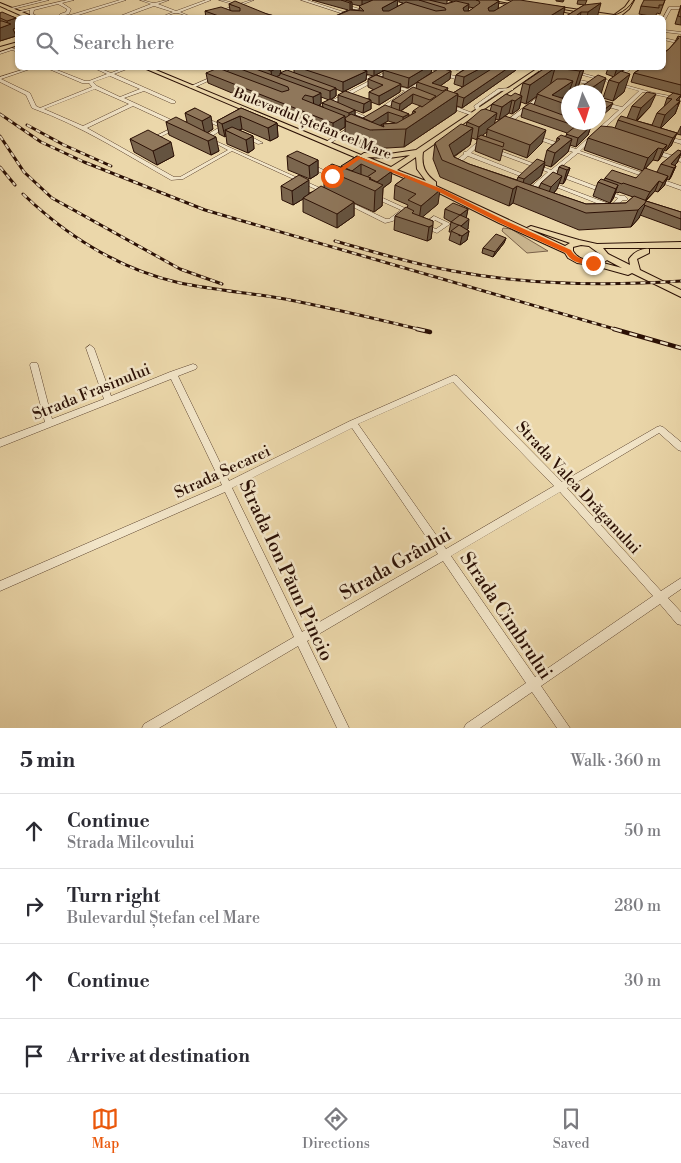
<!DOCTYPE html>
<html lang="en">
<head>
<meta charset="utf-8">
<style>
  body { margin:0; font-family:"Libre Bodoni",serif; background:#f2f2f3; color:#2b2b33 }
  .compass { position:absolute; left:561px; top:85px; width:45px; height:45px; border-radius:50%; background:#fff; box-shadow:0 1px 4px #0004; rotate:176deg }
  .stop { position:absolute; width:15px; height:15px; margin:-11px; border:4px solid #ea580c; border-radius:50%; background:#fff }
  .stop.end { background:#ea580c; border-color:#fff; box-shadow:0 1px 5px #0008 }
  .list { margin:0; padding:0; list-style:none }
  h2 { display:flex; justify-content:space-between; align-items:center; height:65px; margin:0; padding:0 20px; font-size:21px }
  h2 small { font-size:16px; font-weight:400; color:#7c7c81 }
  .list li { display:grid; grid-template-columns:32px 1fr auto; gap:15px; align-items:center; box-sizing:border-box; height:75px; padding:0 20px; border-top:1px solid #e1e1e2 }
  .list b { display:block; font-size:19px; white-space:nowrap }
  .list p { margin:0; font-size:16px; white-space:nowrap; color:#7c7c81 }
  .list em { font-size:16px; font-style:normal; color:#7c7c81 }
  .icon { flex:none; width:28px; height:28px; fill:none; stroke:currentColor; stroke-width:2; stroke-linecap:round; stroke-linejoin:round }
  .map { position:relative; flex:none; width:681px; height:728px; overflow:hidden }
  .search { position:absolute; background:#fff; box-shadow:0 1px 4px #0004; left:15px; right:15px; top:15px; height:55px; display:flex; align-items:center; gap:12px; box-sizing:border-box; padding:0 18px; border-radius:8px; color:#7c7c81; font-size:19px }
  .sheet { height:365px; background:#fff }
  nav { display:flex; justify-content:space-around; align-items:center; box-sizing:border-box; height:70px; border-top:1px solid #e1e1e2; background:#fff; font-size:14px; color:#7c7c81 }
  nav a { display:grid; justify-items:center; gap:2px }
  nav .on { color:#ea580c }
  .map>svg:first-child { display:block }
  .green { fill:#cab58e; stroke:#7a624a }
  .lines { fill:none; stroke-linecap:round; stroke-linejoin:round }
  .minor-casing { stroke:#5b422e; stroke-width:1 }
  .major-casing { stroke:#2b1005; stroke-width:2 }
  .minor { fill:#f2e5c8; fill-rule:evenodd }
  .major { fill:#ebd7aa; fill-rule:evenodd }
  .tram { stroke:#2b1005; stroke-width:1 }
  .rail-far1-casing { stroke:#2b1005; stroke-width:3 }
  .rail-casing { stroke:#2b1005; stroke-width:4.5 }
  .rail-far1 { stroke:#f2e5c8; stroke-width:2; stroke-dasharray:5; stroke-linecap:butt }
  .rail { stroke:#f2e5c8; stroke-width:2.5; stroke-dasharray:8; stroke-linecap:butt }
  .wall { fill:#7b664e; stroke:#2b1005; fill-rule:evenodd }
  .shaded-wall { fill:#645340; stroke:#2b1005 }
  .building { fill:#8f775b; stroke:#2b1005 }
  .route { fill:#ea580c }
  .labels { text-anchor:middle; stroke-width:5; stroke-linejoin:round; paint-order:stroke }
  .far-street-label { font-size:14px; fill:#2b1005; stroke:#f2e5c8 }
  .street-label { font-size:16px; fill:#2b1005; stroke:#f2e5c8 }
  .near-street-label { font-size:19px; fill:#2b1005; stroke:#f2e5c8 }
</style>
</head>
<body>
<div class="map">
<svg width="681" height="728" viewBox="0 0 681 728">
  <rect width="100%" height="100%" fill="#ebd7aa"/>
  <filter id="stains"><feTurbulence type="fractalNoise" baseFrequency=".004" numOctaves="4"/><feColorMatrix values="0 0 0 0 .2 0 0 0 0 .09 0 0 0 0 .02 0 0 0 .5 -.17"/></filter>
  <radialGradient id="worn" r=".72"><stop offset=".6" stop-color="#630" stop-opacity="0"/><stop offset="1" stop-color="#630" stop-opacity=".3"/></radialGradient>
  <path class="green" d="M503 228 511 229 548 251 527 253 502 231Z"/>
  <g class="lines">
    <defs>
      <g id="minor">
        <path d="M43 0H49L9 10 7 9Z"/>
        <path d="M67 0H74L62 3 71 9 69 14 65 15 67 16 120 0H126L69 18 60 16V14L66 12 67 9 58 4 34 10 33 14 41 18H36L30 15V10L18 13 16 12Z"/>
        <path d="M140 0C145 0 148 2 153 3 158 3 163 0 169 0L158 4 176 11 206 0H211L180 12 194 18C188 18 182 13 176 13 171 13 165 18 159 18L173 12 154 6 121 18H115L151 4Z"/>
        <path d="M219 0C226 0 231 3 237 4 242 4 248 0 254 0L241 5V7H238L210 18H204L235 5Z"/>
        <path d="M301 0H307L362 18H356Z"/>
        <path d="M324 0H330L363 10 360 11Z"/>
        <path d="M434 0H440L477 11 467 18H463L472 11Z"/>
        <path d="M669 7H681V9H671L665 20H664L663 18Z"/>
        <path d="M629 16 631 18H628Z"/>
        <path d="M664 30 681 32V34L664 32Z"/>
        <path d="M664 38 681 42V44L664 40Z"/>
        <path d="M12 48 18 50V52L12 50 0 54V52Z"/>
        <path d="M28 68H33L1 79 30 93 36 106 40 108 92 87 89 83H82L49 69 48 68H52L85 81H89L107 74 96 69 95 68H99L111 73 124 68H128L127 69 114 74 175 101V103H171L144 91 124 98 178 123V125H174L133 106 87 128 174 177H180L228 150 207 139H203V137L220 127 202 119V117H204L226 127 209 138 329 192 328 193H324L232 151 183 179 171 180C125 154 82 126 32 108L26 95 0 82V77ZM110 76 140 89 120 97 97 86 93 82ZM95 89 129 104 83 126 44 109Z"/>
        <path d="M232 68H236L193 88 189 87Z"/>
        <path d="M339 68H344L374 78 394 68H398L378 79 381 80V82L375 81 329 106H325V104L371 80Z"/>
        <path d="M428 68H433L442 71 440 72Z"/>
        <path d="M451 68H456L467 72 455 79 440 74 442 73 455 76 462 72Z"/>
        <path d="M529 68H534L553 73 551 74Z"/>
        <path d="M558 68H563L654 93 681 98V100L643 92 580 151 681 186V190L578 153 556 171 621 196H625L628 199 627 200H623L612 211H608L607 210 609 208 546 183 551 182 612 205 618 198 553 174 530 193H526V191L548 172 491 151V149H495L551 170 573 152 534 138V136H538L576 149 619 110 598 104V101L622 107 639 91Z"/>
        <path d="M628 68H632L620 78H616V76Z"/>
        <path d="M571 78 598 84V85L596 86 569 80V78Z"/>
        <path d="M423 79 427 80 412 91 419 93V95L409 93 380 112 376 111 405 91 390 86V84L408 89Z"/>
        <path d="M511 88H513V90L501 91 479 106 481 111V112H477L474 106 498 89Z"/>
        <path d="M542 94 546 95 514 120H510V118Z"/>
        <path d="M445 104H449L483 117 479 118 445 106Z"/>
        <path d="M344 109H348L369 118 365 119 344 111Z"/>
        <path d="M174 127 178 128 152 141 148 140Z"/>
        <path d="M350 127 354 128 329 144 324 143Z"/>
        <path d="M244 135H248L263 143 258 144 244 137Z"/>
        <path d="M662 136 681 140V144L662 138Z"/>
        <path d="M482 138 486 139 471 153 526 175V177L522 180H518L517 179 520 176 468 156 455 167H451V165L464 154V152H466Z"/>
        <path d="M654 150 681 158V162L652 153 651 152Z"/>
        <path d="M309 163 334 175 335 176 330 177 307 166V164Z"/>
        <path d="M374 194 407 209 408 210 393 221 385 223 343 202 344 201H348L386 219H389L401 210 372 197 371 196Z"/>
        <path d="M434 216 449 223 450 224 437 233 422 227V225ZM435 220 443 224 436 229 428 226Z"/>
        <path d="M90 345 94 348 111 396 170 372 193 364 196 365 197 367 196 369 178 376 229 481 350 421 454 375 457 376 562 482 657 427 660 426 663 427 681 442V451L678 450 659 433 567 488 661 591 681 578V589L668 598 681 612V625L677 624 660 604 541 686 570 728H557L532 692 480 728H464L466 724 526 683 443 561 307 641 349 728H337L298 646 159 728H142L144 724 294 637 225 492 0 591V581L222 485 171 379 0 447V439L45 422 30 365 31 363H37L38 365 52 419 104 399 86 348ZM453 382 554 486 446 549 358 424ZM352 428 438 554 302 632 232 488ZM560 492 653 596 535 677 451 556Z"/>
      </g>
      <g id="major">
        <path d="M493 0H504L523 4 521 5Z"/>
        <path d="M630 0H634L629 9 618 18 551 7 553 6 614 15 625 7Z"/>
        <path d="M0 3 34 17V18H27L0 6Z"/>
        <path d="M18 42V45L0 51V47Z"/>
        <path d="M144 68H151L361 155 364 153 389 154 416 150 538 68H543L423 152C421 166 425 174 436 182V186L565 246 570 243 527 228 531 226 579 240 597 244 681 242V248H603L608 254 630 265 629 259C633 253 641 248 649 249V253L637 259 640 270 681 290V297L632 273 628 275 592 265 577 263 568 258 565 253 499 223 437 192ZM410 155 391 167 367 157 389 158ZM416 157 417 169 426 181 397 170ZM581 245 589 246 600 254 599 258C590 262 579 261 573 251V247ZM607 260 622 268 603 263Z"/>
      </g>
    </defs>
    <use href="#minor" class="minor-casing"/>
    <use href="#major" class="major-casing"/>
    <use href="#minor" class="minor"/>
    <use href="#major" class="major"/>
    <g class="tram">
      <path d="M476 0 519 6"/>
      <path d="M551 10C578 14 617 28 634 0"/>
    </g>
    <defs>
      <g id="rail-far1">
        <path d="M0 114 41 142 84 162 205 210 618 330"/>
        <path d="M27 125 64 145 111 166"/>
        <path d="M0 136 24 172 52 198 180 269 222 284"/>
        <path d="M0 167 15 185"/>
        <path d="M23 194C68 237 118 269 180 283 214 290 250 293 285 299 331 308 377 319 422 330"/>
        <path d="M335 241C374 252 413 264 453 271 528 285 605 286 681 281"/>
      </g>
      <g id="rail">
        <path d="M417 329 430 332"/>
        <path d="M614 329 681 348"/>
      </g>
    </defs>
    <use href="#rail-far1" class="rail-far1-casing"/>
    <use href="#rail" class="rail-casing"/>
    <use href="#rail-far1" class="rail-far1"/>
    <use href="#rail" class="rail"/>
  </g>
  <g class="wall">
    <path d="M312 0H398L397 7 403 3 399 2V0H495L499 1 498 9 565 7 563 16 560 18H331L348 10ZM447 0 453 2 447 4ZM352 4 360 6 359 10H352ZM469 7 474 8 469 11H468Z"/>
    <path d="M556 0H564L563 2 556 1Z"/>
    <path d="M578 0H587L585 5 597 18H563L584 5 577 4Z"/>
    <path d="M665 0 660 14 657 13 655 17 639 14 641 6Z"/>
    <path d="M229 4 267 14 282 18H206L205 11 230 10Z"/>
    <path d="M681 5V25L675 24Z"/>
    <path d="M0 13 16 18 18 22V28L13 29 16 36 0 41Z"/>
    <path d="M681 36V95L631 82 634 73 669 49 675 42 677 38Z"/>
    <path d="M228 68H280L281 73H294V68H432L431 73 408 88 401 86 400 92 379 105 371 102V109L363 113 355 110V115L363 118 391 108 392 101 416 89 417 82 451 71 450 79 440 86 448 88 447 91 453 93 463 87 454 84 456 75 466 68H517L516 70 462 108 457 106 456 112 404 147 370 149 346 139 345 136V120V127L333 135 330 134 208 83 206 73 228 71ZM383 71V77L376 75ZM366 74 373 76 368 79V87L374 90 369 92V99L338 95V103L331 100 336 96V89L343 92 366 80ZM321 97 329 100 322 103 323 107 319 105 321 104ZM412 103 423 107 413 111 412 114 408 117 409 114 401 111ZM388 121 395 123 383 124V126L380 125Z"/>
    <path d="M545 68 584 69 578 87 574 90 570 89 568 94 562 98 568 100V99V115L566 117 568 122H591L588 125 584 124 591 126 588 135 576 147 570 145 568 152 551 167 545 165 541 176 530 185 539 188 541 183 557 174 559 167 570 168 565 181 563 184 559 183 557 189 554 193 586 204 626 203 633 197 619 192 618 193 616 192 613 199 610 203 593 196 598 182 604 180 605 178H636L657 172 661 164 681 151V154L677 163 675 165 676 166 671 177 669 180 667 179 664 186 658 192 655 191 646 201 681 212V230L640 215 639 218 631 227 579 230 513 203 509 206 440 177 433 159 435 143 466 126 467 122 490 111 492 104 511 96 520 95 523 83ZM537 96 534 105 523 108 521 117 567 133 566 136 557 138 556 142 547 150 544 162 518 177 517 180 469 164 454 157 470 145 472 138 477 140 475 151 500 161 503 149 527 158 542 143 505 116 509 113 512 114 519 109 521 102 526 104ZM495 119 499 120 494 124ZM487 132 486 137 482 135Z"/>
    <path d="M608 68H626L621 71 624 92 613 101 603 98 609 80 614 77 606 74Z"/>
    <path d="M681 95 678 101H680L675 114 660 128 677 133 671 146 666 151 664 150 661 157 658 161 653 160 643 171 584 150 588 138 615 128 618 120 627 118 632 106 650 107 637 121 652 125 657 113 664 107 667 98Z"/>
    <path d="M195 108 213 129 207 133 219 151 211 155 169 135 166 122H187L185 113Z"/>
    <path d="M241 108 277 123 278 137 270 141 242 129 239 130 253 136 254 149 248 153 227 144 226 136 225 137 219 134 217 121Z"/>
    <path d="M681 126V135L677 134Z"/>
    <path d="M130 139 174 156 157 165 134 152Z"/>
    <path d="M287 156 318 160V174L310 179 288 170Z"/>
    <path d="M357 156 391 182 383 188 382 206 374 212 354 203V216L337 228 303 212V199L293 205 282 200 281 186 309 193 324 188V169L341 167Z"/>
    <path d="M407 176 438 204 422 217 433 221 431 239 427 241 394 230 395 216 407 208 408 205 394 199 395 185Z"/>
    <path d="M445 209H468L466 218 468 229H467L469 231 467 240 460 245 449 240 451 232H449L451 222 444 218Z"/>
    <path d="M506 238 504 243 493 257 482 253 483 248Z"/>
  </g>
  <g class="shaded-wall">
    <path d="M362 0H379L362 6Z"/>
    <path d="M397 0H398L397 8 382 16V8Z"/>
    <path d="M499 1 498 9 487 16 488 8Z"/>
    <path d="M352 2V10L350 11V3Z"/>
    <path d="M601 3 597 18H587L588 12Z"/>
    <path d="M469 4 468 12 462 17 463 8Z"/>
    <path d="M565 7 563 16 560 18H547Z"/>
    <path d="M581 12 580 18H573Z"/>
    <path d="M16 18 18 22V28L13 29 16 36 0 41V28L8 25 7 21Z"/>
    <path d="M277 68H280L281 74 280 73V75L272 79 271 71Z"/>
    <path d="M374 68H391L383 70V71L374 76Z"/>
    <path d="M426 68H432L431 73 408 88 409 78Z"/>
    <path d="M481 68H494L463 87 464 77Z"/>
    <path d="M508 68H517L516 70 462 108 464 98Z"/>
    <path d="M555 68 550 86 537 94V96L526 104 530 85Z"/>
    <path d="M617 68H626L614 77Z"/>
    <path d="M584 69 578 87 574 90 580 71Z"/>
    <path d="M367 71 366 80 343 92V82Z"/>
    <path d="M451 71 450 79 436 89 432 83Z"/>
    <path d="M630 74 624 92 613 101 619 83Z"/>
    <path d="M606 78 601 94 598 95V92H586Z"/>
    <path d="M573 81 568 94 558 101 552 95Z"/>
    <path d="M401 84 400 92 379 105V96Z"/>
    <path d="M336 88V96L330 100V91Z"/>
    <path d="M321 93V104L314 108 313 97Z"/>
    <path d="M413 94 412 103 399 112 400 104Z"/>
    <path d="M458 94 456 112 404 147 406 129Z"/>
    <path d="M656 94 650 107 636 121 641 108Z"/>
    <path d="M681 95 677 105 680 101 675 114 660 129 665 115 676 100Z"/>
    <path d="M522 96 519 109 512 114 515 101Z"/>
    <path d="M371 100V109L363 113 364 104Z"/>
    <path d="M512 100 509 113 499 120 502 107Z"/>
    <path d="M613 103 610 109 598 119V114Z"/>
    <path d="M568 105V115L565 118Z"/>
    <path d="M355 110V118L349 122V113Z"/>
    <path d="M388 112V121L372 130 370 123Z"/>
    <path d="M497 113 494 126 487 129V132L479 138H477V140L479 127Z"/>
    <path d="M409 114 408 122 403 126V117Z"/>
    <path d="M211 116 213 129 205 134 202 121Z"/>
    <path d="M240 116 242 129 232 133 225 130 226 136 225 137 222 124Z"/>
    <path d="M345 116V127L333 135V123Z"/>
    <path d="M277 123 278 137 270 141 268 128Z"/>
    <path d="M591 126 588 135 576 147 578 138Z"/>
    <path d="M473 128 470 145 447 161 449 145Z"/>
    <path d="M546 130 542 143 527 158 530 145Z"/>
    <path d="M677 133 671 146 666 151 673 138Z"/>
    <path d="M253 136 254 149 248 153 246 140Z"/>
    <path d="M216 137 219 151 211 155 208 141Z"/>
    <path d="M572 139 568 152 551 167 555 153Z"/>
    <path d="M171 142 174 156 157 165 153 151Z"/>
    <path d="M667 145 661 157 658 161 663 149Z"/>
    <path d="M658 148 653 160 643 171 648 158Z"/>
    <path d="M681 153 677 163 672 168 671 164Z"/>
    <path d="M318 160V174L310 179 309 166Z"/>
    <path d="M545 162 541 176 525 189 522 188 524 179Z"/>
    <path d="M361 164V176L351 171Z"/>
    <path d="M676 166 671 177 669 180 674 168Z"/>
    <path d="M570 168 565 181 563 184 567 170Z"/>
    <path d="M392 171 391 182 383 188 382 206 374 212 375 191 376 190 377 182Z"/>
    <path d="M562 176 557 189 549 198H547L551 187Z"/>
    <path d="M668 176 664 186 658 192 663 183Z"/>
    <path d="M309 180V194L303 198V199L293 205 292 191Z"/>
    <path d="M659 181 655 191 645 201 650 192Z"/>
    <path d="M618 185 613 199 610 203 616 189Z"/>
    <path d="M517 186 513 203 509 206 513 189Z"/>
    <path d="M440 190 438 204 419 220 421 206Z"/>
    <path d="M647 201 639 218 631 227 638 210Z"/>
    <path d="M354 202V216L337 228V214Z"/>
    <path d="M468 209 466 219 460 215Z"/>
    <path d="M469 219 468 229 459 236 461 226Z"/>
    <path d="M433 225 431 239 427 241 429 227Z"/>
    <path d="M469 231 467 240 460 245 462 236Z"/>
    <path d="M506 238 504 243 493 257 495 252Z"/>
  </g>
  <g class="building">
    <path d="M341 0H345L352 2 350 3Z"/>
    <path d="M373 0H397L382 8 383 11H389L406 2 436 11 446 10 445 8 419 0H429L446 4 456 1 469 4 463 8 464 11H469L480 3 479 1 476 0H495L499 1 488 8 489 11H494L513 0H520L565 7 547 18H331L350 10 364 11 359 6Z"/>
    <path d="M644 0H665L663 5H659V8L641 6Z"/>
    <path d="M235 1 267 14 282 18H224L205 11 221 7 232 11H240V8L229 4Z"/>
    <path d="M601 3 588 12H581L573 18H563L584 5Z"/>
    <path d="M681 6V17L678 16Z"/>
    <path d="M2 12 16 18 7 21 0 18V13Z"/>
    <path d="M0 21H2L11 24 0 28Z"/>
    <path d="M678 36 681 37V85L634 73 642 68H664V53L669 49 679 38H677Z"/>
    <path d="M218 68 282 92 289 90 288 87 238 68H253L321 93 313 97 305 95 302 99 345 116 333 123 330 122 206 73Z"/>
    <path d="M263 68H277L271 71Z"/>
    <path d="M300 68H357L367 71 343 82Z"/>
    <path d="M388 68H426L409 78 383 70Z"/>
    <path d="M440 68 451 71 432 83 448 88 443 91 417 82Z"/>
    <path d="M467 68H481L464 77 456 75Z"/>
    <path d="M493 68H508L464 98 458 96V94L453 93Z"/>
    <path d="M545 68H580L584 69 580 71 555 68 530 85 523 83Z"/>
    <path d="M287 70 336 88 330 91 280 73Z"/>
    <path d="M621 71 630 74 619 83 609 80Z"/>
    <path d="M376 75 401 84 379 96 369 92 383 85 368 79Z"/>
    <path d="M598 75 606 78 586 92H574Z"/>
    <path d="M557 79H566L573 81 552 95 568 100V105L537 94Z"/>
    <path d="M413 87 436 96 430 100 413 94 400 104 392 101Z"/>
    <path d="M446 90 458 94 406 129 370 130 346 121 345 118 351 114 384 127 383 124 397 123 416 112 413 111 420 106 422 107Z"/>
    <path d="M345 91 371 100 364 104 338 95Z"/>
    <path d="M647 92 656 94 641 108 632 106Z"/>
    <path d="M515 93 522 96 515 101 512 100 502 107 492 104 506 94 511 96Z"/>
    <path d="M673 93 681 95 676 100 680 101 665 115 657 113 672 99 667 98Z"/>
    <path d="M330 99 355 110 349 113 322 103Z"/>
    <path d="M605 101 613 103 598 114V106Z"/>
    <path d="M530 103 568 117V122H583L582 123 591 126 578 138 566 134 576 126 523 108Z"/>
    <path d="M385 105 409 114 403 117 388 112 372 122 363 118Z"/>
    <path d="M195 108 211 116 202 121 185 113Z"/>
    <path d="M241 108 277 123 268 128 240 116 222 124 217 121Z"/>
    <path d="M485 109 497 113 479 127 467 122 481 110Z"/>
    <path d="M505 116 546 130 530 145 487 129Z"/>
    <path d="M621 116 677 133 673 138 618 120Z"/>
    <path d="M176 117 216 137 208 141 166 122Z"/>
    <path d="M461 124 473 128 449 145 454 157 469 164 586 204 626 203 634 196 647 201 638 210 586 213 517 186 513 189 442 160 435 143Z"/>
    <path d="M601 126 612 127 667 145 663 149 658 148 648 158 588 138Z"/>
    <path d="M232 127 253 136 246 140 225 130Z"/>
    <path d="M148 130 171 142 153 151 130 139Z"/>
    <path d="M481 135 504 143 503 147 477 138Z"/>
    <path d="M561 135 572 139 555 153 547 150 560 139 557 138Z"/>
    <path d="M678 150 681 151V153L671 164 676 166 674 168 661 164Z"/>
    <path d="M297 151 318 160 309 166 287 156Z"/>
    <path d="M357 156 392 171 377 182 367 177 376 171 361 164 352 171 341 166Z"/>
    <path d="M537 159 545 162 524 179 518 177Z"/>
    <path d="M332 164 371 178 369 179 383 185 375 191 324 169Z"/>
    <path d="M562 165 570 168 567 170 559 167Z"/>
    <path d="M645 168 668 176 663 183 659 181 650 192 623 183 622 184 605 178 612 170 636 178Z"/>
    <path d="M553 172 562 176 551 187 541 183Z"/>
    <path d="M299 175 309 180 292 191 281 186Z"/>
    <path d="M407 176 440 190 421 206 408 200 416 194 395 185Z"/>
    <path d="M601 179 618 185 616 189 598 182Z"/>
    <path d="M321 186 354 202 337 214 303 198Z"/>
    <path d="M646 201 681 212V219L644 205Z"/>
    <path d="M453 203 468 209 460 215 445 209Z"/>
    <path d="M406 207 414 211 412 213 433 221V225L429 227 395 216Z"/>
    <path d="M460 215 469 219 461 226 451 222Z"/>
    <path d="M459 225 469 231 462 236 451 231Z"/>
    <path d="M496 234 506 238 495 252 483 248Z"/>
  </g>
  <path class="route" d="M358 156 442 189 504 220 571 250C577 261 587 258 596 263L593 265C582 264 572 263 566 253L500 223 437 191 360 159 334 177H330V175Z"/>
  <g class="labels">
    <g class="far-street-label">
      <text transform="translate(313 123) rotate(22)" y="5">Bulevardul Ștefan cel Mare</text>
    </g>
    <g class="street-label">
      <text transform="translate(91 391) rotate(-22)" y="6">Strada Frasinului</text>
      <text transform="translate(222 471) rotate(-25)" y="6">Strada Secarei</text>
      <text transform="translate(579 487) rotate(47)" y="6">Strada Valea Drăganului</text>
    </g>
    <g class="near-street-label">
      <text transform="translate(395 563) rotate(-30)" y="7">Strada Grâului</text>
      <text transform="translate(287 570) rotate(65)" y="7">Strada Ion Păun Pincio</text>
      <text transform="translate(507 615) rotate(56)" y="7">Strada Cimbrului</text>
    </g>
  </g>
  <rect width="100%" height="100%" filter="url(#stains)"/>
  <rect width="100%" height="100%" fill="url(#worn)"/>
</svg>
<svg class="compass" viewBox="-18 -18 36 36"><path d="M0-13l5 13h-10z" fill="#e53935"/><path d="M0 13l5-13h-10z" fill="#7c7c81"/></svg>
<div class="stop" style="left:332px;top:176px"></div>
<div class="stop end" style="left:593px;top:263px"></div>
<div class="search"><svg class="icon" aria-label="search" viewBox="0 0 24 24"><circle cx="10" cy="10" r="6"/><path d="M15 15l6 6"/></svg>Search here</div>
</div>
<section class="sheet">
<h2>5 min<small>Walk · 360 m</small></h2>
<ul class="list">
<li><svg class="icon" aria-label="ahead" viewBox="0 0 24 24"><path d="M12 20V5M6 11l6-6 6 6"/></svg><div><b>Continue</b><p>Strada Milcovului</p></div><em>50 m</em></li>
<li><svg class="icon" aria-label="right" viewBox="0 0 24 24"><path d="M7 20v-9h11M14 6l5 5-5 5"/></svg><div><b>Turn right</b><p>Bulevardul Ștefan cel Mare</p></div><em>280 m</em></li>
<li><svg class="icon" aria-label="ahead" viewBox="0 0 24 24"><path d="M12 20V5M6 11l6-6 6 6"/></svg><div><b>Continue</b></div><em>30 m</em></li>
<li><svg class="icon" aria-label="arrive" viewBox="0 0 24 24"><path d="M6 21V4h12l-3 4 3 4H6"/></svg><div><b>Arrive at destination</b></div></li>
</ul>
</section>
<nav>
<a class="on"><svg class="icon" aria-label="map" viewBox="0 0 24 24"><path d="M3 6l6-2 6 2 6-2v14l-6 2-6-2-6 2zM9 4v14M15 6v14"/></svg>Map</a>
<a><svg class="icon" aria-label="directions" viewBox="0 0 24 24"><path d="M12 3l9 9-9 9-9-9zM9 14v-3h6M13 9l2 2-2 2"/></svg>Directions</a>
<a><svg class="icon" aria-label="saved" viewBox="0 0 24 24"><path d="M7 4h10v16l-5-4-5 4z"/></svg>Saved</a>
</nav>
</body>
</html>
